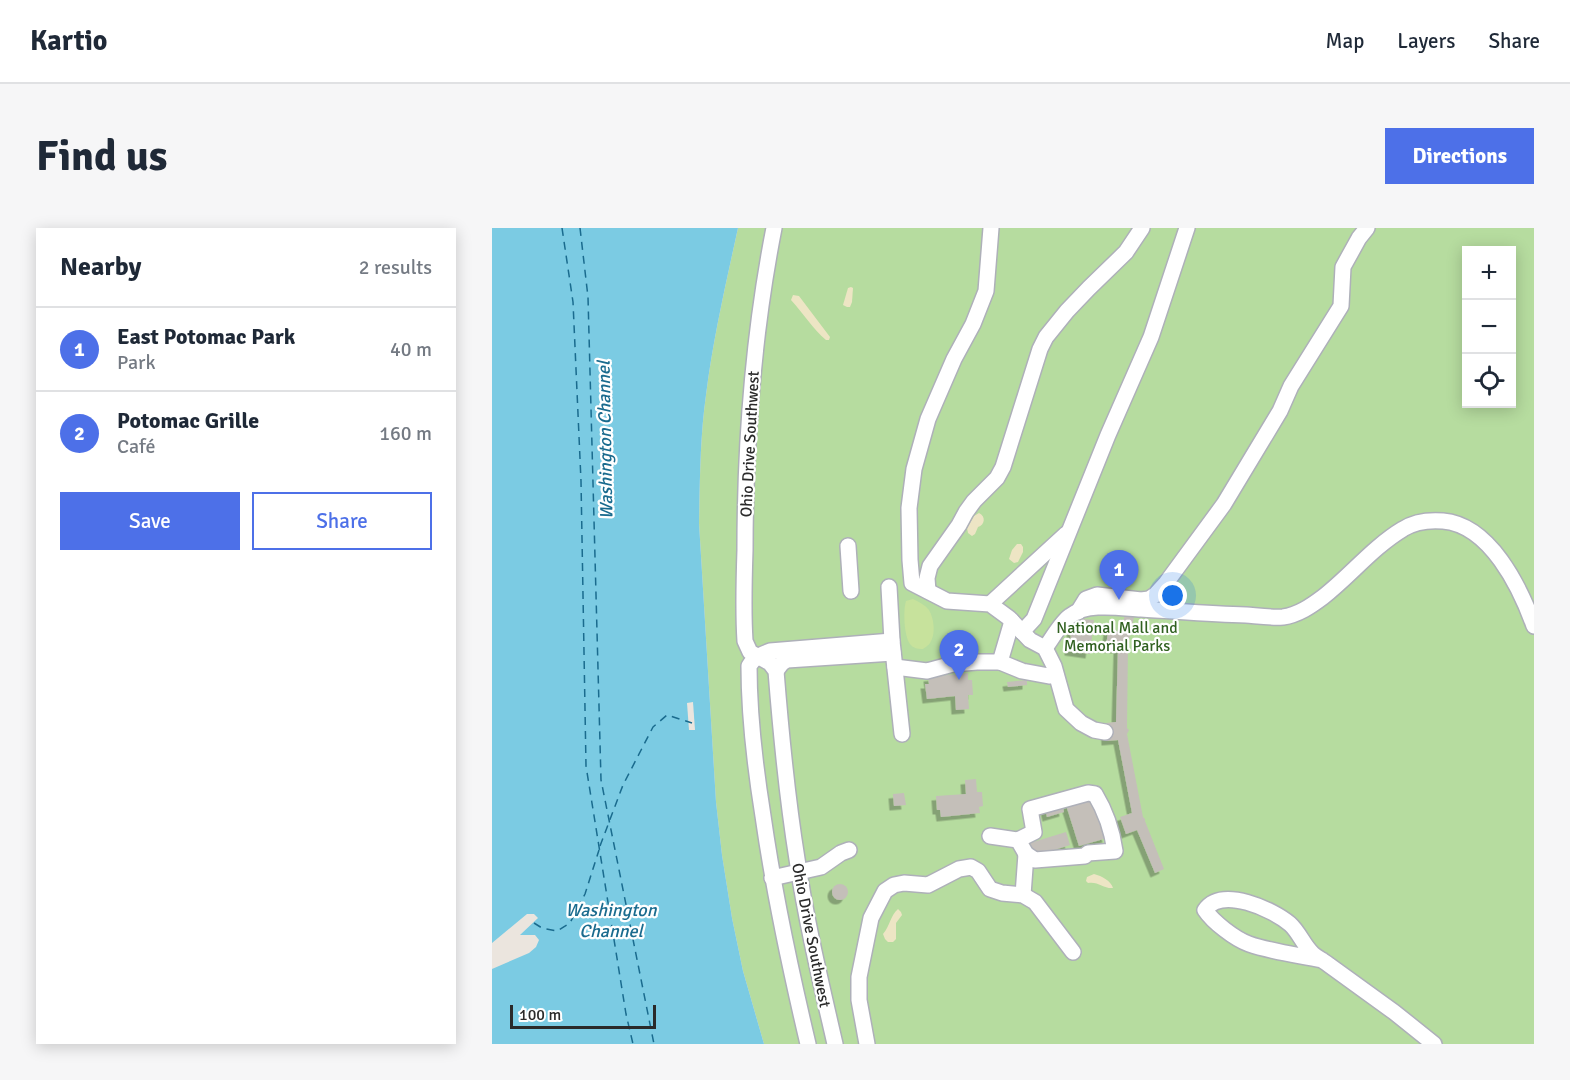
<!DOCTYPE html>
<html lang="en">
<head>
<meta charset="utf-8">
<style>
  body { margin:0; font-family:Signika,sans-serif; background:#f6f6f7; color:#1f2937 }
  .controls { position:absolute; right:18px; top:18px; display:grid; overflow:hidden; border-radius:0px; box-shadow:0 3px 15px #0003 }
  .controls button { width:54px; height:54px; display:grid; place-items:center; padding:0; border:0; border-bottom:2px solid #e0e1e3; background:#fff; color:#1f2937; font:30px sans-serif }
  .scale { position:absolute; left:18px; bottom:15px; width:146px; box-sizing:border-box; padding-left:6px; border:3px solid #2a2a2a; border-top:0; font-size:16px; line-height:21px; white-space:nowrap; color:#2a2a2a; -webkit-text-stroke:4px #fff; paint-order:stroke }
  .you { position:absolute; left:681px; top:368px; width:21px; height:21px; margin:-15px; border:4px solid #fff; border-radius:50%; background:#1a73e8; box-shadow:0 0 0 9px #1a73e833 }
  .badge { display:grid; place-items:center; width:39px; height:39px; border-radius:50%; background:#4d70e8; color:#fff; font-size:20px; font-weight:700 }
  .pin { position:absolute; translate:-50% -50px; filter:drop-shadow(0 2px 3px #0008) }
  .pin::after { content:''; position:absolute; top:32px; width:21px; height:18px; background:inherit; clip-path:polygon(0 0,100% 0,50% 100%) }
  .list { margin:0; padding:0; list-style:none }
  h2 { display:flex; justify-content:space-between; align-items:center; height:78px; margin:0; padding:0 24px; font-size:26px }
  h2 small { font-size:20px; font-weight:400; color:#747a83 }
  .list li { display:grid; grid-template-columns:39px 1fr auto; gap:18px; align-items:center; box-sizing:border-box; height:84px; padding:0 24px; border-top:2px solid #e0e1e3 }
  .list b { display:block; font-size:22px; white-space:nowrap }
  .list p { margin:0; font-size:20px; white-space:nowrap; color:#747a83 }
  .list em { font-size:20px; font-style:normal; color:#747a83 }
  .actions { display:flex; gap:12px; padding:18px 24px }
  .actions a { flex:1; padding:14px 0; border:2px solid #4d70e8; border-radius:0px; text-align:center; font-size:21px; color:#4d70e8 }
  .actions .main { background:#4d70e8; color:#fff }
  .icon { flex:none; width:33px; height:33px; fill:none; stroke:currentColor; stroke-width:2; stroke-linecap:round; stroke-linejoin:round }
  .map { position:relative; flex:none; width:1042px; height:816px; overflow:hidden; border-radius:0px }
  header { display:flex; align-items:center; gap:36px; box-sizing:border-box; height:84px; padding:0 30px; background:#fff; border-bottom:2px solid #e0e1e3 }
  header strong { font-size:28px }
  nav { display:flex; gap:33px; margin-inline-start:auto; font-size:21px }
  .intro { display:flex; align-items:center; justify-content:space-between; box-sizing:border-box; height:144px; padding:0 36px }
  h1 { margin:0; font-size:42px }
  .button { padding:15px 27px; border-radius:0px; background:#4d70e8; color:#fff; font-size:21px; font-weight:700 }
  main { display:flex; gap:36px; padding:0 36px }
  aside { flex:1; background:#fff; border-radius:0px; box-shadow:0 3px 15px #0003 }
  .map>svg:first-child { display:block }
  .green { fill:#b6dc9f; fill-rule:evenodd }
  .sand { fill:#ede5c4 }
  .pitch { fill:#c7e29c }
  .water { fill:#7bcbe3 }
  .pier { fill:#ebe5de }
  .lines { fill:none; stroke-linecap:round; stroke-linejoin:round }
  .ferry { stroke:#1a6b8e; stroke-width:1.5; stroke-dasharray:8 6; stroke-linecap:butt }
  .building { fill:#c4bfb9; filter:url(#shadow) }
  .minor-casing { stroke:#aeb0b9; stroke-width:18 }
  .minor { stroke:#fff; stroke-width:15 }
  .labels { text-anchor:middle; stroke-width:4.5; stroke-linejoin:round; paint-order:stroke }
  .street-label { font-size:16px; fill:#2a2a2a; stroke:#fff }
  .park-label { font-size:16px; fill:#316121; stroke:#fff }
  .water-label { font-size:18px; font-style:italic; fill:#1a6b8e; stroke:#fff }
</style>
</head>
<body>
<header>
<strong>Kartio</strong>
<nav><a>Map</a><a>Layers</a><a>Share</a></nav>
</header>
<div class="intro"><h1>Find us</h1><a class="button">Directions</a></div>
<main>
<aside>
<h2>Nearby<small>2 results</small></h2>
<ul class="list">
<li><span class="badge">1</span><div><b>East Potomac Park</b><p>Park</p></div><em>40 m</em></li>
<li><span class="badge">2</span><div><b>Potomac Grille</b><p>Café</p></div><em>160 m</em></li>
</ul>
<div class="actions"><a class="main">Save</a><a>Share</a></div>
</aside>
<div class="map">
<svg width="1042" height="816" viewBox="0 0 1042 816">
  <defs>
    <filter id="shadow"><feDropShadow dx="-4.5" dy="4.5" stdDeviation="0" flood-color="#0004"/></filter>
  </defs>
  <rect width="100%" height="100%" fill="#ebe5de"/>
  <path class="green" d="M246 0H1042V816H272L251 743 240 690 230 627 224 574 207 295C208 253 208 209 214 167 221 111 234 55 246 0ZM975 22H1020V176H975Z"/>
  <g class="sand">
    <path d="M359 59 361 60 360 74 358 79H355L351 77 356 60Z"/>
    <path d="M301 67 307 68 338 109 337 112H334C321 101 311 85 299 72Z"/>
    <path d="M487 285C494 288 493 297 486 299L483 306 480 308 476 305 475 300 482 288Z"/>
    <path d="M525 316H529L531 319V324L526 334 522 335 517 331 520 322Z"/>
    <path d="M623 329 626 335 622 348 618 350 614 348V341L619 330Z"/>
    <path d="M602 646C610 648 619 653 621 660 612 661 606 653 596 655L594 653 595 649Z"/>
    <path d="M406 681 409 684 410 687 404 695V711L401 714H396L393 711 391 706C398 698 398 688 406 681Z"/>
  </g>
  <path class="pitch" d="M421 371C427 374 433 377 437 382 442 390 444 407 438 415 437 417 432 420 431 421 425 421 421 420 418 416 412 408 411 382 414 373Z"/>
  <path class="water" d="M0 0H246C234 55 221 111 214 167 208 209 208 253 207 295L224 574 230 627 240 690 251 743 272 816H0Z"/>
  <g class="pier">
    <path d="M201 474 203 502H197L195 475Z"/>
    <path d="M35 686H42L46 690 28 707H43L47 712 44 719 37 725 0 741V715Z"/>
  </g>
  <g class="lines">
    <g class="ferry">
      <path d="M70 0 81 74 89 253 94 538 134 786 141 816"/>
      <path d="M88 0 96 69 109 552 162 816"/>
      <path d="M108 618 131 557 161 499 175 487 200 495"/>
      <path d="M42 695 50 700 65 703 78 695 93 666 107 622"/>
    </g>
  </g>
  <g class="building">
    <path d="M633 387 642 389 636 416 635 500 637 502 635 506 651 589 653 591V593L672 641 663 645 645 602 634 606 628 589 640 585 626 512 614 513 613 495 624 494 626 421 614 420 616 402 628 404Z"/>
    <path d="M581 390 602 392 598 426 577 423Z"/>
    <path d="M476 445V452H480L481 467H476L477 481 464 482 463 468 435 471 433 456H437L436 449Z"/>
    <path d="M535 452V457L516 459 515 454Z"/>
    <path d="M484 551 485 564H490L491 578 487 579 488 585 449 589 448 582H445L444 568 474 566 473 552Z"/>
    <path d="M412 565 414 577 402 578 401 566Z"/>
    <path d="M602 568 615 610 587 618 574 577Z"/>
    <path d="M570 575 572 584 555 589 553 580Z"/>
    <path d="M574 604 578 617 543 628 538 615Z"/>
    <circle cx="348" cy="664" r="8"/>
  </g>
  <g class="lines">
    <defs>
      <g id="minor">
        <path d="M282 0C261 107 253 213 253 322 252 352 251 383 253 413L258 424 278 435 284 443C289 506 295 569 305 631 314 693 329 755 343 816"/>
        <path d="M499 0 494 63 481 96 462 131 436 191 422 241 417 280 418 332 420 355 455 373 498 376 517 390 538 412 553 420 562 438 574 481 589 495 602 502 613 504"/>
        <path d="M356 318 359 363"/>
        <path d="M397 359 400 413 410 506"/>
        <path d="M436 363 435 350 438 338 467 297 474 284 482 273 505 250 511 239 548 121 554 109 575 83 597 60 634 24 650 0"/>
        <path d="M498 376 574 306"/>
        <path d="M586 384 594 371 605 367 649 372 657 371 663 367 674 355 732 276 788 183 799 158 849 78 851 39 867 10 875 0"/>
        <path d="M530 404 542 391 616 207 659 109 695 0"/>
        <path d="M553 420C560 411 569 394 578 388 595 374 629 380 649 381 684 383 719 386 754 387 766 388 779 390 791 389 806 387 819 378 831 369 858 348 881 319 911 301 922 294 938 292 951 293 998 297 1028 359 1042 398"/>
        <path d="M508 434 520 393"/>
        <path d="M403 439 435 443 461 436 485 434H508L530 443 557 448 564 447"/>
        <path d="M284 443 290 435 295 432 401 425"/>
        <path d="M498 608 526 612 542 604 538 581 596 565 603 566C614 584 620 602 623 623L596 625 593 628 543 632 534 626 526 612"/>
        <path d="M280 650 329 639 349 625 357 622"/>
        <path d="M531 667 534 626"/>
        <path d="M830 732C806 727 780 724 757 716 743 711 721 694 713 682 730 658 780 681 798 696 807 704 812 718 821 726 826 730 832 733 837 737L902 784 942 816"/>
        <path d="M316 816C298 740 282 665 271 588 263 538 257 488 257 438 262 429 269 427 278 423L400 413"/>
        <path d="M375 816 367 772V749L379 690 393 663 402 657 412 655 436 657 467 641 479 639 486 643 498 661 510 665 531 667 543 674 581 724"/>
      </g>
    </defs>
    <use href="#minor" class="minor-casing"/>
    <use href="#minor" class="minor"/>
  </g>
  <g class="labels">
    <g class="street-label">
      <text transform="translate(257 216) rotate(-87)" y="6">Ohio Drive Southwest</text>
      <text transform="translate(320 707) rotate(79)" y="6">Ohio Drive Southwest</text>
    </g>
    <g class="park-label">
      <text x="625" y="405">National Mall and<tspan x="625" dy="18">Memorial Parks</tspan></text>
    </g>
    <g class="water-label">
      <text transform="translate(113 212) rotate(-91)" y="6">Washington Channel</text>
      <text x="119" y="688">Washington<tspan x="119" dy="21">Channel</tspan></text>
    </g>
  </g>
</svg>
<div class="controls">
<button>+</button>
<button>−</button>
<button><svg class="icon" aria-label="locate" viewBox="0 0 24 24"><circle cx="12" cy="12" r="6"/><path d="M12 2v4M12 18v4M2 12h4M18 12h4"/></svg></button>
</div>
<div class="scale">100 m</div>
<div class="you"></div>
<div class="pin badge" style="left:627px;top:372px">1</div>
<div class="pin badge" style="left:467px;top:452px">2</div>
</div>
</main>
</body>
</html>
